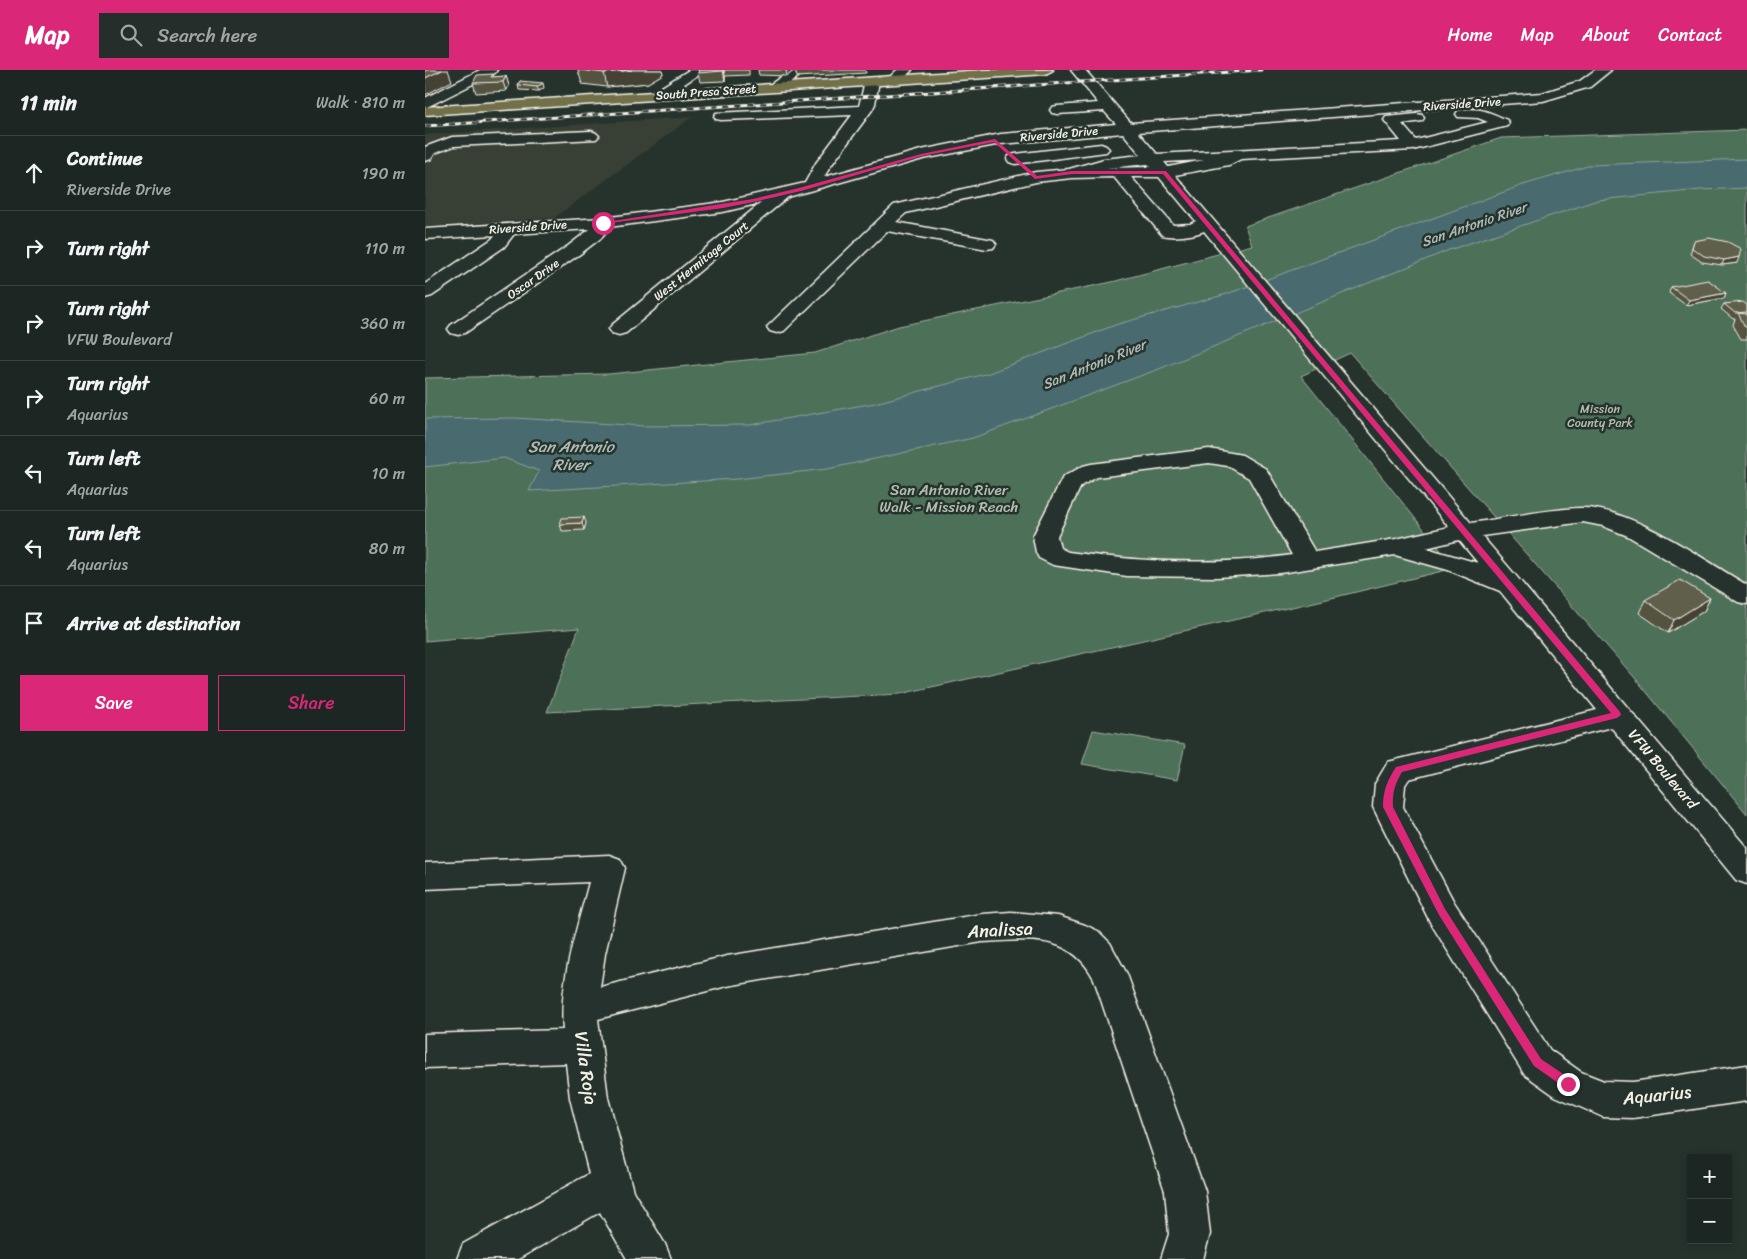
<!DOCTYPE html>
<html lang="en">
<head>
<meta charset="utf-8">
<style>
  body { margin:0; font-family:Sriracha,sans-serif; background:#252e2a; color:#f1f3f6 }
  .controls { position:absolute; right:15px; bottom:15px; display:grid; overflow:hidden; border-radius:0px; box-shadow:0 2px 8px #0003 }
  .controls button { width:45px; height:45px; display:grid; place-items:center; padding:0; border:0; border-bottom:1px solid #3a4340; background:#1c2622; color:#f1f3f6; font:25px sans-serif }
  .stop { position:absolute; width:15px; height:15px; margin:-11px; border:4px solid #db2777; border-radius:50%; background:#fff }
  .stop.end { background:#db2777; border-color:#fff; box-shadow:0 1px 5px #0008 }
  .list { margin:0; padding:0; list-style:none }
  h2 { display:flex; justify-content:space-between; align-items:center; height:65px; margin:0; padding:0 20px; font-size:21px }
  h2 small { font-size:16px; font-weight:400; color:#a0a5a5 }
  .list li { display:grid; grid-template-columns:32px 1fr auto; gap:15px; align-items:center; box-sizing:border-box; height:75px; padding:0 20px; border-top:1px solid #3a4340 }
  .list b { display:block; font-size:19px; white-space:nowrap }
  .list p { margin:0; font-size:16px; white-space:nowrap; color:#a0a5a5 }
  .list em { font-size:16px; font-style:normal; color:#a0a5a5 }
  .actions { display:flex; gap:10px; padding:15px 20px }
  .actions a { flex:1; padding:11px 0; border:1px solid #db2777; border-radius:0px; text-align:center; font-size:18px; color:#db2777 }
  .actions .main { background:#db2777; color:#fff }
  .icon { flex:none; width:28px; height:28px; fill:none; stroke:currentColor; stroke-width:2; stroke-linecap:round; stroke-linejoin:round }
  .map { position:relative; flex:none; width:1322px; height:1189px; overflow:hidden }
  header { display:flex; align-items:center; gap:30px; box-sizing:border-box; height:70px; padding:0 25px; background:#db2777; color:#fff }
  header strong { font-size:24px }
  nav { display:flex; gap:28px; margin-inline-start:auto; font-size:18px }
  .search { width:350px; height:45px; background:#252e2a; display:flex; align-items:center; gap:12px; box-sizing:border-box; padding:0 18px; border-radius:0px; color:#a0a5a5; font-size:19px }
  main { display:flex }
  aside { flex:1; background:#1c2622 }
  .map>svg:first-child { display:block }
  .built { fill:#384036 }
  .green { fill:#4e6f59; stroke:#a1b0a0 }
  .water { fill:#486b6e; stroke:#8da19f }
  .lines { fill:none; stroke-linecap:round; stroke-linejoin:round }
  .minor-casing { stroke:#f4f1e8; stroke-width:3 }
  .major-casing { stroke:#f4f1e8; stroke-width:3 }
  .minor { fill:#26332d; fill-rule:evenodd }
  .major { fill:#726f4a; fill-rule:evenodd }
  .rail-casing { stroke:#f4f1e8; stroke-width:3 }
  .rail { stroke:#26332d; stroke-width:2; stroke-dasharray:6; stroke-linecap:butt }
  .wall { fill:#535240; stroke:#f4f1e8 }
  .shaded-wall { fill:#444234; stroke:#f4f1e8 }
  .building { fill:#615f4b; stroke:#f4f1e8 }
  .route { fill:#db2777 }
  .labels { text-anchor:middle; stroke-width:5; stroke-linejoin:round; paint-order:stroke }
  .far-street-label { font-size:12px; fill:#f4f1e8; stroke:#26332d }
  .far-park-label { font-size:12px; fill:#b2bdaf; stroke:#26332d }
  .far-water-label { font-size:14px; font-style:italic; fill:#afbbb7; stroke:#26332d }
  .park-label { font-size:15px; fill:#b2bdaf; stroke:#26332d }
  .street-label { font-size:15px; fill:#f4f1e8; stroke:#26332d }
  .water-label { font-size:16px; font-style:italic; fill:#afbbb7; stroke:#26332d }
  .near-street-label { font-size:18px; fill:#f4f1e8; stroke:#26332d }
</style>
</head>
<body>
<header>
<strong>Map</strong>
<div class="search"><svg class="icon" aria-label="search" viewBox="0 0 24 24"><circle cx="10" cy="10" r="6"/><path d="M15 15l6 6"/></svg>Search here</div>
<nav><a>Home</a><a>Map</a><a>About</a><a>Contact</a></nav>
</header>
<main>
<aside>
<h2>11 min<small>Walk · 810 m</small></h2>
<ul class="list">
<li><svg class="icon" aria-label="ahead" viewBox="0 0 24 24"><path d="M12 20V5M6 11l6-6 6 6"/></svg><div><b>Continue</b><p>Riverside Drive</p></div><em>190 m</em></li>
<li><svg class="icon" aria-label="right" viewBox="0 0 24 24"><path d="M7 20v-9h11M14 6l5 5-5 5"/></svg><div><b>Turn right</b></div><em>110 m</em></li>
<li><svg class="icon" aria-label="right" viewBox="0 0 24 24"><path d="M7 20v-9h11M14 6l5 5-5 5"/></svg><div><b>Turn right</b><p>VFW Boulevard</p></div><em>360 m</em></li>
<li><svg class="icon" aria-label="right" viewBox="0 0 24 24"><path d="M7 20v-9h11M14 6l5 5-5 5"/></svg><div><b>Turn right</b><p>Aquarius</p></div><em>60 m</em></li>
<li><svg class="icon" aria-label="left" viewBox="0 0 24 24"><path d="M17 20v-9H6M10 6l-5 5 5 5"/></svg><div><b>Turn left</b><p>Aquarius</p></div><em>10 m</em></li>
<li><svg class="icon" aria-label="left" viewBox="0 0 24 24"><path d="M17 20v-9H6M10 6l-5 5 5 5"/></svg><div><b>Turn left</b><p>Aquarius</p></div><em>80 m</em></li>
<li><svg class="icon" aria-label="arrive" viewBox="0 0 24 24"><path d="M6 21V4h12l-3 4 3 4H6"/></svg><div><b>Arrive at destination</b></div></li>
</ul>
<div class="actions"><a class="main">Save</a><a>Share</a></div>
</aside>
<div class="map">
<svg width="1322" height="1189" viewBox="0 0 1322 1189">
  <rect width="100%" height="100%" fill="#26332d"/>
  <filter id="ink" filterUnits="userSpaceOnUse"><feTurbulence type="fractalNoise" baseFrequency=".02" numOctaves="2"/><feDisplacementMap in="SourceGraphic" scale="10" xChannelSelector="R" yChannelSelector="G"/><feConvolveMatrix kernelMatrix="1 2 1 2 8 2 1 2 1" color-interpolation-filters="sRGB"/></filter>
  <g filter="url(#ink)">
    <path class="built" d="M267 47 129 148 0 157V65Z"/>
    <g class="green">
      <path d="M1322 60V744L1210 608 925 283 876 306 1030 498 894 531 475 624 122 642 154 558 0 571V308L184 304 390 283 474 256 687 212 827 175 820 156 1076 68Z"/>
      <path d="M668 660 760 675 752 710 657 694Z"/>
    </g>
    <path class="water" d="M1322 89V118L1275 120 1173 130 1024 180 734 299 548 368 402 399 312 409 104 421 114 401 79 388 0 397V349L90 348 219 356 325 355 450 333 564 303 693 254 802 224 1098 115 1166 95Z"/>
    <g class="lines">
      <defs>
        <g id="minor">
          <path d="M55 0H72L70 3 0 38V28Z"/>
          <path d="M264 0H280L237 29H227L225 26 227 23Z"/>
          <path d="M366 0H382L356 20H346L344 17 346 14Z"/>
          <path d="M472 0H487L474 13H464L462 10Z"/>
          <path d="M646 0H660L706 53 1117 23 1155 11 1170 0H1186L1165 17 1118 31 713 62 732 84 976 71 959 50 961 47 992 44 997 45 999 48 997 51 977 54 991 70 1063 52 1053 48 1033 47 1031 44 1033 41C1052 36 1065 42 1082 50L1084 53 1082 56 988 80 816 89 804 95 750 105 1046 453C1082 448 1121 439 1156 438 1203 436 1281 491 1322 515V534L1313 532 1203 466 1178 456 1158 452 1057 466 1322 778V814L1311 810 1186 657 984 709 980 715 978 737 1029 832 1125 980 1156 1002 1179 1011 1208 1012 1322 995V1031L1208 1048 1178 1047 1130 1026 1099 1004 1005 852 948 737 950 714 963 692 1172 640 1075 521 1023 500 970 485 855 503 792 507 702 506 628 495 614 488 611 482 608 466 638 407 658 396 666 394 784 379 817 385 841 399 890 482 971 469 1024 457 779 161C767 166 749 168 737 165L689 107 647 108 611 112 481 143 471 152 568 170 571 174 568 178 562 179 462 161 359 261 352 263 345 261 342 257 469 135 611 102 644 99 679 89 716 85 698 63 576 74 498 89 363 127 201 263 194 265 187 263 184 259 187 255 336 133 298 142 184 157 176 168 155 184 40 263 33 265 26 263 23 259 26 255 143 176 165 159 89 164 79 177 7 226 0 228V214L67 169 70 165 0 169V159L178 148 298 132 371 115 380 113 391 93 427 45 296 50 291 49 289 46 291 43 434 36 440 11 442 8H452L454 11 450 34 447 40 405 97 399 107 496 80 576 64 691 54 679 41 632 44 627 43 625 40 627 37 632 36 673 33ZM779 90 743 97 739 92ZM723 94 726 97 682 98ZM706 107H734L771 151 765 154 748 155ZM784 393 803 396 824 408 867 485C793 496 716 492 643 482L635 478 632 466 656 416 672 407ZM1034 470 1053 493 1001 478Z"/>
          <path d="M166 61 171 63 174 66 171 69 29 76 10 83 6 89 0 91V77L27 67Z"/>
          <path d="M676 74 681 76 684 79 681 82 590 94 584 92 582 89 584 86 590 84Z"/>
          <path d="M184 785 195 789 200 798 180 884 175 917 302 886 557 844 586 842 633 846 660 855 673 861 685 873 702 904 780 1121 785 1164 778 1189H736L744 1164 740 1121 669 909C645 862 603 870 557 872L302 916 173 949 183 1028 208 1121 240 1174 246 1189H202L175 1142 93 1189H32L38 1174 164 1104 145 1028 141 993 0 998V964L138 960C134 910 152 860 164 812L0 819V793Z"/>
        </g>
        <path id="major" d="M559 0H628L621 4 0 45V37Z"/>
      </defs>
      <use href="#minor" class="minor-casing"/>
      <use href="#major" class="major-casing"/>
      <use href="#minor" class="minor"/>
      <use href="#major" class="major"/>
      <defs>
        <path id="rail" d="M0 56 836 0"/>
      </defs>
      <use href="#rail" class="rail-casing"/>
      <use href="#rail" class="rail"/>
    </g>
    <g class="wall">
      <path d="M153 0H237L238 4 223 13 182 17 157 14Z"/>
      <path d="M274 0H324V5L300 6V11L275 12 273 3Z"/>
      <path d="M333 0H370L362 6 334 5Z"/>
      <path d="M370 0H440L441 3 372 7Z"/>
      <path d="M68 4 69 7 81 6 84 16 81 21 51 23 48 13Z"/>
      <path d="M95 11 119 18 114 21 94 20 93 15Z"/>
      <path d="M1269 171 1312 193 1297 195 1277 192 1265 184Z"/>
      <path d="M1246 217 1301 223 1299 228 1261 235 1244 223Z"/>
      <path d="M1299 234 1322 235V269H1316L1308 255 1310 249H1308L1296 239Z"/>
      <path d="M161 453 159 460 137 461 135 454Z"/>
      <path d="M1285 528 1279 541 1243 563 1214 543 1220 530Z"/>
    </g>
    <g class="shaded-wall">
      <path d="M17 0H23L27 11 0 25V8Z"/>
      <path d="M207 0H237L238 4 223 13 182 17 179 3Z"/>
      <path d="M298 0H299L300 6V11Z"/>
      <path d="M361 0H370L362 6Z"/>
      <path d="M81 6 84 16 81 21 78 12Z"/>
      <path d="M118 13 119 18 114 21 112 17Z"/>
      <path d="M1314 187 1312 193 1297 195 1299 190Z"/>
      <path d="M1301 223 1299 228 1261 235 1264 230Z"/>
      <path d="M159 447 161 453 159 460 157 453Z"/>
      <path d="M1285 528 1279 541 1243 563 1249 550Z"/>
    </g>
    <g class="building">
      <path d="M0 0H17L0 8Z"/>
      <path d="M154 0H207L179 3Z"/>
      <path d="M274 0H298V1L273 3Z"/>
      <path d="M68 4 66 7 81 6 78 12 48 13 52 5Z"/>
      <path d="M95 11 118 13 112 17 93 15Z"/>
      <path d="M1284 168 1303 172 1316 179 1314 187 1299 190 1279 186 1267 178 1269 171Z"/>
      <path d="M1283 210 1301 223 1264 230 1246 217Z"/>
      <path d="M1318 232 1322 235V242L1310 243 1299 234Z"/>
      <path d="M1313 243 1322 244V257H1320Z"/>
      <path d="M159 447 157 453 135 454 137 448Z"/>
      <path d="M1255 510 1285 528 1249 550 1220 530Z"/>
    </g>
  </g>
  <path class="route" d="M570 69 612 106 647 101H741L1195 642 1196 645 1192 648 977 702C970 714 967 723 968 737L1020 839 1116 989 1147 1010 1149 1014 1147 1017 1143 1019 1139 1017 1109 996 1014 845 958 737C958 721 962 711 971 697L1186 643 738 104H647L610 109 569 72 497 86 376 121 328 132 298 138 178 154 175 153 328 129 374 118 496 84Z"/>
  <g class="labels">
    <g class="far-street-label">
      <text transform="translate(281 22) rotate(-4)" y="4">South Presa Street</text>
      <text transform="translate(1037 34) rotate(-4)" y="4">Riverside Drive</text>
      <text transform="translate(634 64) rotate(-5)" y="4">Riverside Drive</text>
      <text transform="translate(103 157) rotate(-4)" y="4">Riverside Drive</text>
      <text transform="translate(276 191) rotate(-39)" y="4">West Hermitage Court</text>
      <text transform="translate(108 209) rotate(-35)" y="4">Oscar Drive</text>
    </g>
    <g class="far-park-label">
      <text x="1175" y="343">Mission<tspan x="1175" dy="14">County Park</tspan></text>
    </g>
    <g class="far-water-label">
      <text transform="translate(1049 154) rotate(-19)" y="5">San Antonio River</text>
      <text transform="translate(669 294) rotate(-22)" y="5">San Antonio River</text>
    </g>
    <g class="park-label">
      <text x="524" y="425">San Antonio River<tspan x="524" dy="17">Walk - Mission Reach</tspan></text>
    </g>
    <g class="street-label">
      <text transform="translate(1238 699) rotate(50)" y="5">VFW Boulevard</text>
    </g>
    <g class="water-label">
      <text x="146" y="382">San Antonio<tspan x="146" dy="18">River</tspan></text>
    </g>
    <g class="near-street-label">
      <text transform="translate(575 860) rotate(-3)" y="6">Analissa</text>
      <text transform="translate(161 998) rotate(82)" y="6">Villa Roja</text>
      <text transform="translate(1232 1025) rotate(-6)" y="6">Aquarius</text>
    </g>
  </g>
</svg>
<div class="controls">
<button>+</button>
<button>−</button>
</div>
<div class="stop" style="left:178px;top:153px"></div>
<div class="stop end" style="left:1143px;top:1014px"></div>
</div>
</main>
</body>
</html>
